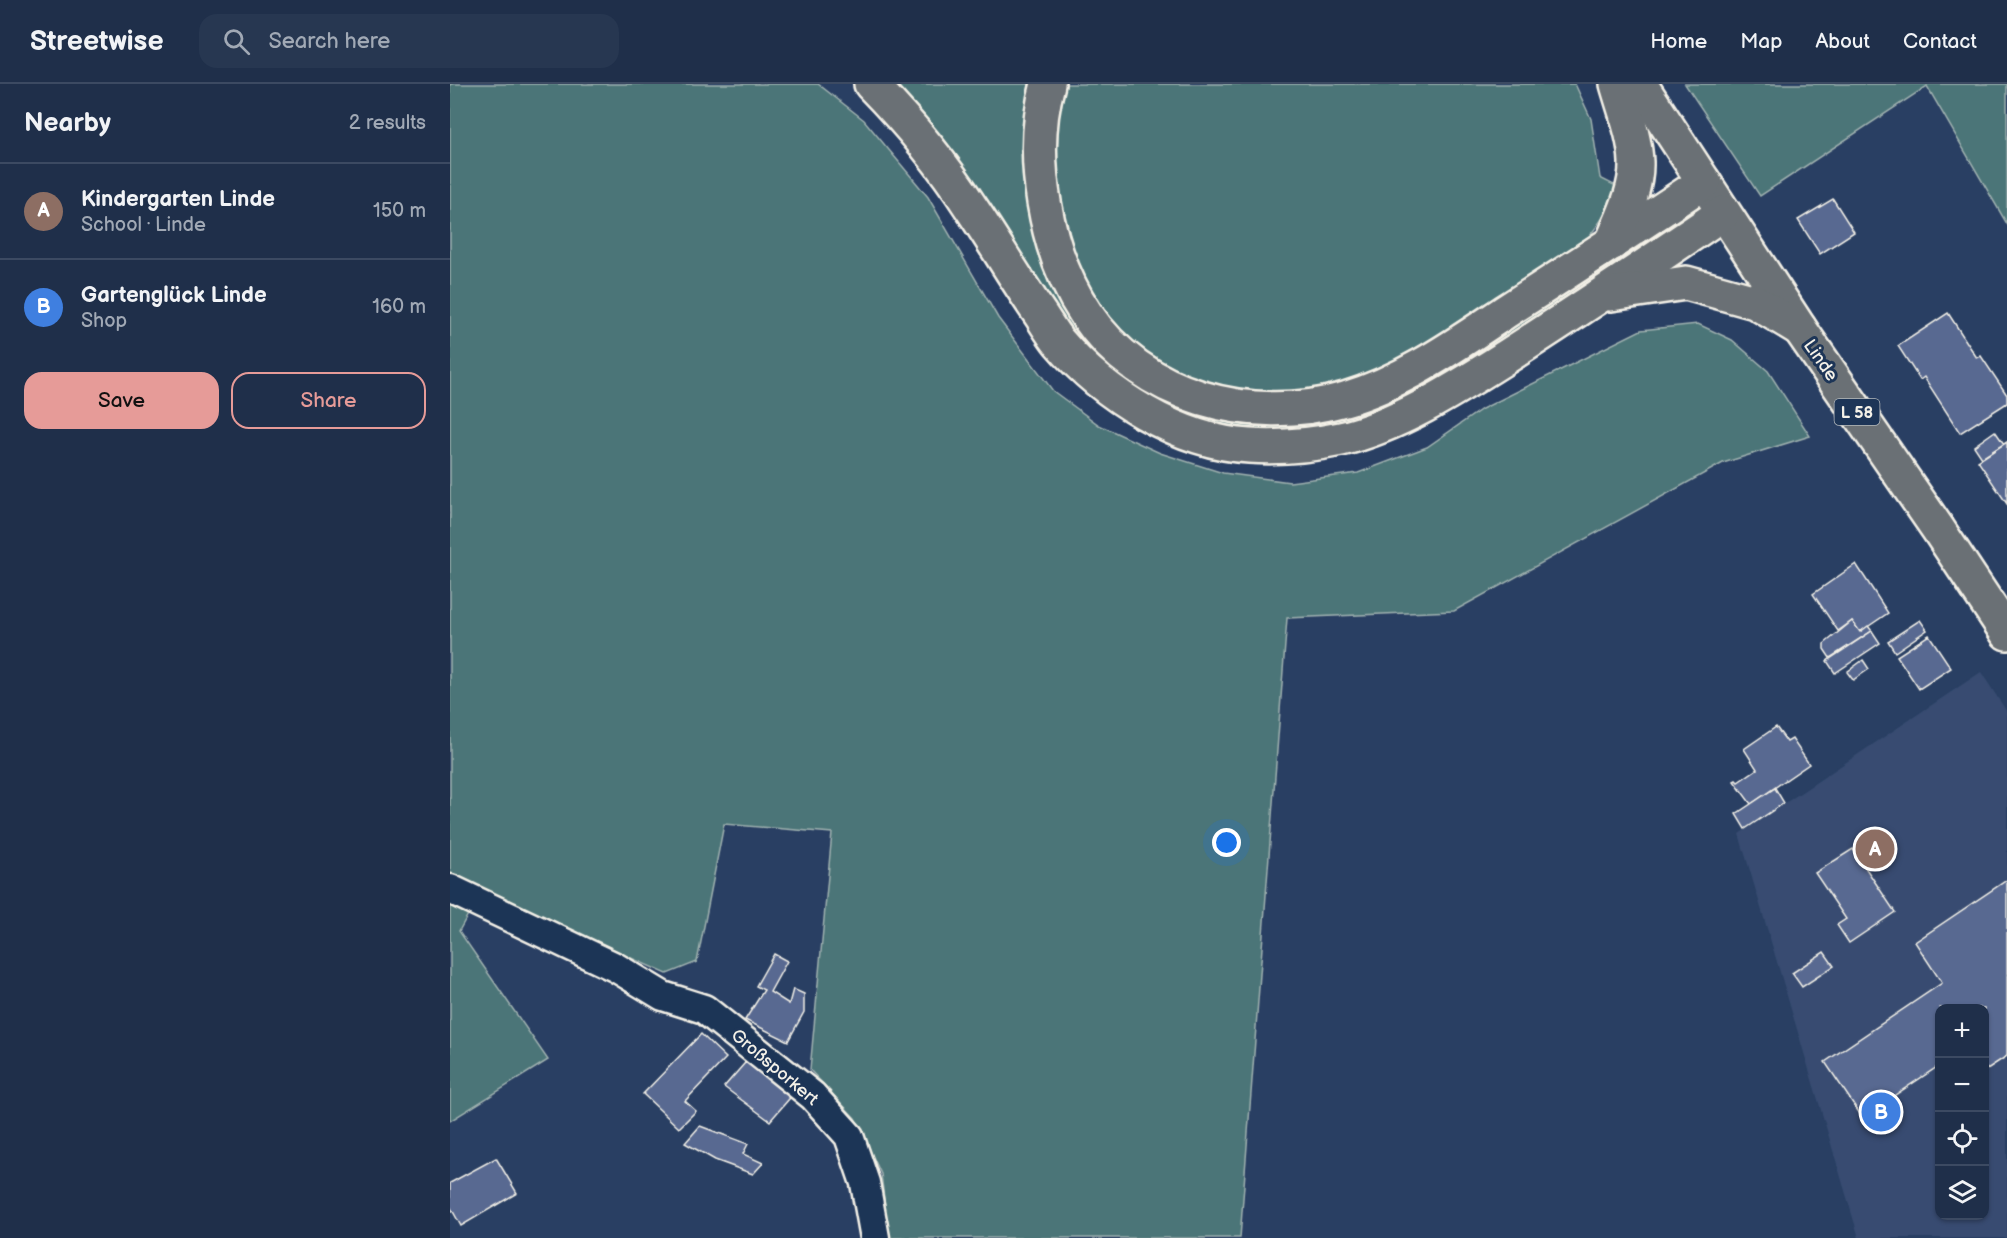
<!DOCTYPE html>
<html lang="en">
<head>
<meta charset="utf-8">
<style>
  body { margin:0; font-family:"Balsamiq Sans",sans-serif; background:#273751; color:#f1f3f6 }
  .controls { position:absolute; right:18px; bottom:18px; display:grid; overflow:hidden; border-radius:12px; box-shadow:0 2px 4px #0004 }
  .controls button { width:54px; height:54px; display:grid; place-items:center; padding:0; border:0; border-bottom:2px solid #3c4a62; background:#1f2f4a; color:#f1f3f6; font:30px sans-serif }
  .you { position:absolute; left:777px; top:759px; width:21px; height:21px; margin:-15px; border:4px solid #fff; border-radius:50%; background:#1a73e8; box-shadow:0 0 0 9px #1a73e833 }
  .badge { display:grid; place-items:center; width:39px; height:39px; border-radius:50%; background:#e69b98; color:#fff; font-size:20px; font-weight:700 }
  .pin { position:absolute; translate:-50% -50%; border:3px solid #fff; box-shadow:0 2px 6px #0006 }
  .list { margin:0; padding:0; list-style:none }
  h2 { display:flex; justify-content:space-between; align-items:center; height:78px; margin:0; padding:0 24px; font-size:26px }
  h2 small { font-size:20px; font-weight:400; color:#a1a9b5 }
  .list li { display:grid; grid-template-columns:39px 1fr auto; gap:18px; align-items:center; box-sizing:border-box; height:96px; padding:0 24px; border-top:2px solid #3c4a62 }
  .list b { display:block; font-size:22px; white-space:nowrap }
  .list p { margin:0; font-size:20px; white-space:nowrap; color:#a1a9b5 }
  .list em { font-size:20px; font-style:normal; color:#a1a9b5 }
  .actions { display:flex; gap:12px; padding:18px 24px }
  .actions a { flex:1; padding:14px 0; border:2px solid #e69b98; border-radius:18px; text-align:center; font-size:21px; color:#e69b98 }
  .actions .main { background:#e69b98; color:#111 }
  .icon { flex:none; width:33px; height:33px; fill:none; stroke:currentColor; stroke-width:2; stroke-linecap:round; stroke-linejoin:round }
  .map { position:relative; flex:none; width:1557px; height:1154px; overflow:hidden }
  header { display:flex; align-items:center; gap:36px; box-sizing:border-box; height:84px; padding:0 30px; background:#1f2f4a; border-bottom:2px solid #3c4a62 }
  header strong { font-size:28px }
  nav { display:flex; gap:33px; margin-inline-start:auto; font-size:21px }
  .search { width:420px; height:54px; background:#273751; display:flex; align-items:center; gap:15px; box-sizing:border-box; padding:0 21px; border-radius:18px; color:#a1a9b5; font-size:22px }
  main { display:flex }
  aside { flex:1; background:#1f2f4a }
  .map>svg:first-child { display:block }
  .built { fill:#374c71; fill-rule:evenodd }
  .green { fill:#4b7478; stroke:#a0b2b0; stroke-width:1.5 }
  .building { fill:#586991; stroke:#f4f1e8; stroke-width:1.5 }
  .lines { fill:none; stroke-linecap:round; stroke-linejoin:round }
  .minor-casing { stroke:#f4f1e8; stroke-width:33 }
  .major-casing { stroke:#f4f1e8; stroke-width:38 }
  .highway-casing { stroke:#f4f1e8; stroke-width:38 }
  .minor { stroke:#1d3557; stroke-width:28 }
  .major { stroke:#6a7074; stroke-width:33 }
  .highway { stroke:#6a7074; stroke-width:33 }
  .labels { text-anchor:middle; stroke-width:6; stroke-linejoin:round; paint-order:stroke }
  .shield { fill:#1d3557; stroke:#b4b9bc; stroke-width:1.5 }
  .shield-label { font-size:16px; font-weight:bold; fill:#f4f1e8 }
  .street-label { font-size:18px; fill:#f4f1e8; stroke:#1d3557 }
</style>
</head>
<body>
<header>
<strong>Streetwise</strong>
<div class="search"><svg class="icon" aria-label="search" viewBox="0 0 24 24"><circle cx="10" cy="10" r="6"/><path d="M15 15l6 6"/></svg>Search here</div>
<nav><a>Home</a><a>Map</a><a>About</a><a>Contact</a></nav>
</header>
<main>
<aside>
<h2>Nearby<small>2 results</small></h2>
<ul class="list">
<li><span class="badge" style="background:#8d6e63">A</span><div><b>Kindergarten Linde</b><p>School · Linde</p></div><em>150 m</em></li>
<li><span class="badge" style="background:#3f7fe0">B</span><div><b>Gartenglück Linde</b><p>Shop</p></div><em>160 m</em></li>
</ul>
<div class="actions"><a class="main">Save</a><a>Share</a></div>
</aside>
<div class="map">
<svg width="1557" height="1154" viewBox="0 0 1557 1154">
  <rect width="100%" height="100%" fill="#293f63"/>
  <filter id="ink" filterUnits="userSpaceOnUse"><feTurbulence type="fractalNoise" baseFrequency=".0167" numOctaves="2"/><feDisplacementMap in="SourceGraphic" scale="12" xChannelSelector="R" yChannelSelector="G"/><feConvolveMatrix kernelMatrix="1 2 1 2 8 2 1 2 1" color-interpolation-filters="sRGB"/></filter>
  <g filter="url(#ink)">
    <path class="built" d="M1531 588 1557 628V1154H1409L1289 750ZM1490 924H1534V1132H1490Z"/>
    <g class="green">
      <path d="M0 0H368L414 36 478 113 548 234 603 307 649 341 710 369 773 389 840 398 908 389 977 363 1032 325 1191 246 1248 240 1282 256 1318 287 1360 352 1273 379 1004 527 837 534 790 1154H439L431 1090 405 1034 360 986 382 749 274 740 247 878 217 890 31 807 9 847 98 976 0 1037Z"/>
      <path d="M436 0H579L575 39V90L631 241 828 338 1217 138 1224 149 974 309 893 341 828 351 751 339 684 309 622 252Z"/>
      <path d="M613 0H1125L1141 35 1150 94 1168 103C1158 128 1146 147 1127 165 1091 188 1055 210 1020 233 976 260 932 288 882 301 769 331 665 276 620 170 615 159 615 146 613 134 610 115 604 95 603 76 602 59 609 17 613 0Z"/>
      <path d="M1235 0H1557V140L1477 2 1310 112Z"/>
    </g>
    <g class="building">
      <path d="M1383 115 1404 148 1370 170 1348 136Z"/>
      <path d="M1498 229 1527 274 1531 272 1557 311V319L1510 349 1474 293 1470 296 1448 262Z"/>
      <path d="M1545 347 1554 360 1532 374 1524 362Z"/>
      <path d="M1557 358V420L1528 377Z"/>
      <path d="M1406 480 1438 529 1410 548 1402 537 1388 547 1363 510Z"/>
      <path d="M1470 536 1477 546 1445 568 1438 557Z"/>
      <path d="M1402 537 1410 548 1418 542 1422 547 1380 574 1374 565V560Z"/>
      <path d="M1422 547 1430 559 1385 589 1377 577Z"/>
      <path d="M1479 551 1501 584 1469 605 1447 572Z"/>
      <path d="M1413 576 1419 585 1403 596 1397 588Z"/>
      <path d="M1326 643 1337 658 1342 655 1359 680 1301 720 1284 697 1286 696 1288 698 1307 685 1294 665Z"/>
      <path d="M1325 704 1334 719 1295 745 1286 730Z"/>
      <path d="M1403 765 1445 828 1399 859 1387 841 1396 835 1365 789Z"/>
      <path d="M1557 796V972L1534 987V924H1490V981L1412 1033 1375 978 1492 899 1465 858Z"/>
      <path d="M1374 868 1384 882 1352 903 1342 889Z"/>
      <path d="M324 870 337 877 320 908 339 920 343 905 354 910V928L338 957 295 936 314 906 306 902Z"/>
      <path d="M251 950 276 974 235 1017 246 1027 229 1044 193 1010Z"/>
      <path d="M301 972 345 1008 320 1037 274 1003Z"/>
      <path d="M250 1042 298 1060 293 1070 313 1079 303 1090 265 1076 235 1059Z"/>
      <path d="M46 1074 67 1109 11 1142 0 1122V1099Z"/>
    </g>
    <g class="lines">
      <defs>
        <path id="minor" d="M0 805 165 883 213 912 254 925 363 1012 399 1052 415 1099 425 1154"/>
        <path id="major" d="M1190 0 1350 245 1488 445 1557 549"/>
        <g id="highway">
          <path d="M421 0C458 38 491 77 520 122 543 156 564 192 588 227 595 237 601 248 609 258 654 311 729 358 799 362 830 364 862 361 891 355 948 342 1007 304 1056 273 1129 226 1201 178 1273 129"/>
          <path d="M598 0C578 71 595 169 636 230 691 313 801 342 895 315 954 298 1007 260 1058 226 1124 184 1189 141 1254 98"/>
          <path d="M1162 159C1172 134 1187 106 1186 78 1185 52 1174 25 1167 0"/>
          <path d="M1161 210 1236 199 1305 218 1350 245"/>
        </g>
      </defs>
      <use href="#minor" class="minor-casing"/>
      <use href="#major" class="major-casing"/>
      <use href="#highway" class="highway-casing"/>
      <use href="#minor" class="minor"/>
      <use href="#major" class="major"/>
      <use href="#highway" class="highway"/>
    </g>
  </g>
  <g class="labels">
    <rect class="shield" x="1384.5" y="315" width="45" height="26" rx="4.5"/>
    <g class="shield-label">
      <text x="1407" y="334">L 58</text>
    </g>
    <g class="street-label">
      <text transform="translate(1371 276) rotate(55)" y="6">Linde</text>
      <text transform="translate(325 983) rotate(40)" y="6">Großsporkert</text>
    </g>
  </g>
</svg>
<div class="controls">
<button>+</button>
<button>−</button>
<button><svg class="icon" aria-label="locate" viewBox="0 0 24 24"><circle cx="12" cy="12" r="6"/><path d="M12 2v4M12 18v4M2 12h4M18 12h4"/></svg></button>
<button><svg class="icon" aria-label="layers" viewBox="0 0 24 24"><path d="M12 4l9 5-9 5-9-5zM3 14l9 5 9-5"/></svg></button>
</div>
<div class="you"></div>
<div class="pin badge" style="left:1425px;top:765px;background:#8d6e63">A</div>
<div class="pin badge" style="left:1431px;top:1028px;background:#3f7fe0">B</div>
</div>
</main>
</body>
</html>
